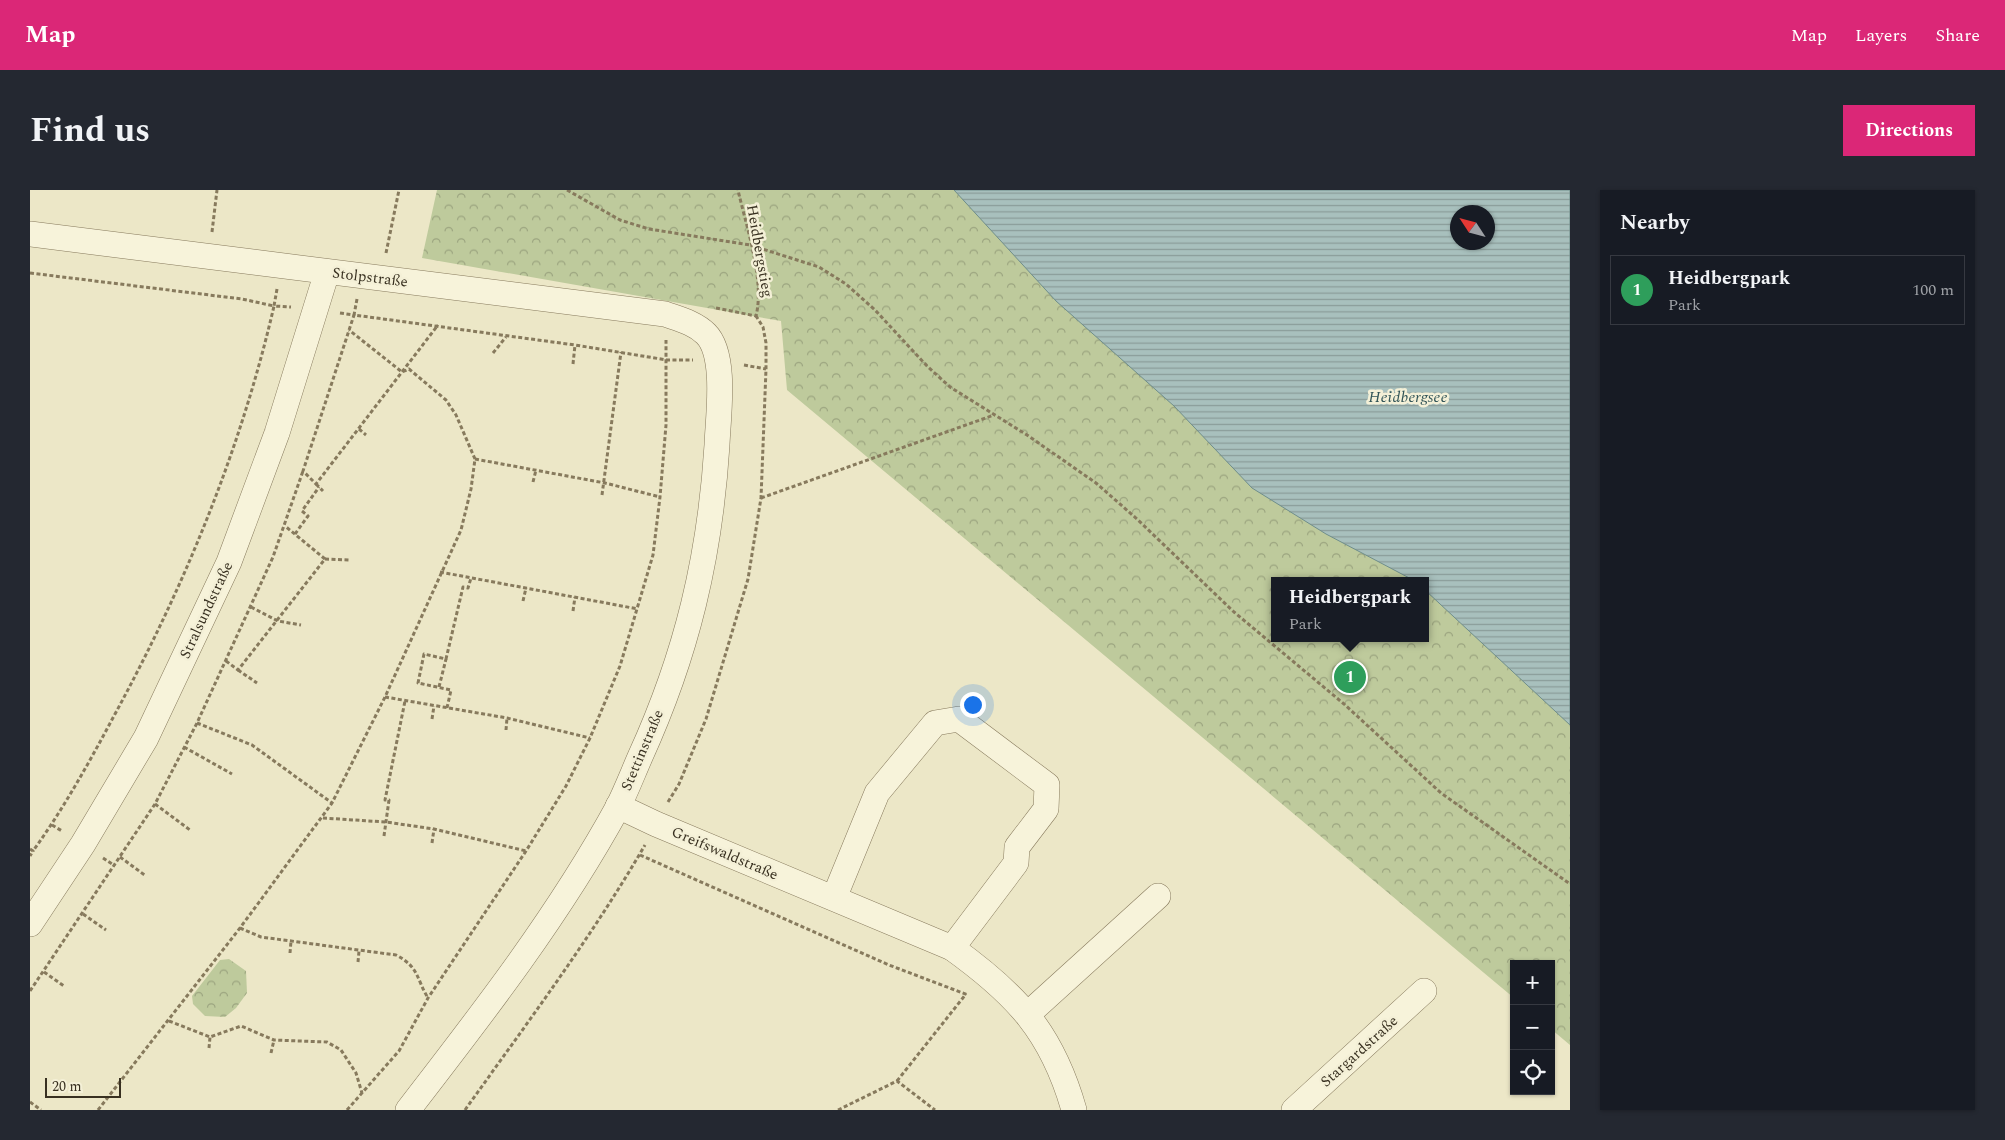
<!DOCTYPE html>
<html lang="en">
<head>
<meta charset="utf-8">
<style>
  body { margin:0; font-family:Spectral,serif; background:#242831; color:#f1f3f6 }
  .controls { position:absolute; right:15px; bottom:15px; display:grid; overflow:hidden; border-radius:0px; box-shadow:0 1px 4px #0004 }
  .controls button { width:45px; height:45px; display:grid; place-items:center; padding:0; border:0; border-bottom:1px solid #363941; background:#171b24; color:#f1f3f6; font:25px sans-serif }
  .compass { position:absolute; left:1420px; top:15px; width:45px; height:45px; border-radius:50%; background:#171b24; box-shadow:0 1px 4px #0004; rotate:306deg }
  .scale { position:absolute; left:15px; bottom:12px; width:76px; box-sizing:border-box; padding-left:5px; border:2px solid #383020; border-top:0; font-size:14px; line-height:18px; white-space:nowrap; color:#383020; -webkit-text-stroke:4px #f4f0d7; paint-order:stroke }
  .you { position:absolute; left:942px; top:514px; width:18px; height:18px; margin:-12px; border:4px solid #fff; border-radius:50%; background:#1a73e8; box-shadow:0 0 0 8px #1a73e833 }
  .badge { display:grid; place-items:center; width:32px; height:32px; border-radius:50%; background:#db2777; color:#fff; font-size:16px; font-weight:700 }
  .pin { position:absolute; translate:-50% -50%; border:2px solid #fff; box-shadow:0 1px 5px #0006 }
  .popup { position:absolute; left:1241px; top:387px; width:158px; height:65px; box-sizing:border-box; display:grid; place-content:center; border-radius:0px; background:#171b24; filter:drop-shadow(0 1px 4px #0005); font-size:16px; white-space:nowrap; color:#9ea1a6 }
  .popup b { font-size:19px; color:#f1f3f6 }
  .popup::after { content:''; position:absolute; left:50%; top:100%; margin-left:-10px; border:10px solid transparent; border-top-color:#171b24 }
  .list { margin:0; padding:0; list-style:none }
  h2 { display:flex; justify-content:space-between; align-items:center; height:65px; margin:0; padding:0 20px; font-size:21px }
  h2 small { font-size:16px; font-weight:400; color:#9ea1a6 }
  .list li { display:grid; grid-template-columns:32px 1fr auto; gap:15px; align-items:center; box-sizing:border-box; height:70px; margin:0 10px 10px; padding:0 10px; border:1px solid #363941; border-radius:0px }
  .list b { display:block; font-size:19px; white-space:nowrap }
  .list p { margin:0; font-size:16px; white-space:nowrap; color:#9ea1a6 }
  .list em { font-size:16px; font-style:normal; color:#9ea1a6 }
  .icon { flex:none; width:28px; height:28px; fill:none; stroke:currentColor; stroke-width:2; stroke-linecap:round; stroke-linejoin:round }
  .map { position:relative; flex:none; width:1540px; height:920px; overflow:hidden; border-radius:0px }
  header { display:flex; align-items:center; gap:30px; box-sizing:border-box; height:70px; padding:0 25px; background:#db2777; color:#fff }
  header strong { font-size:24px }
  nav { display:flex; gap:28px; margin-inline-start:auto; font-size:18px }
  .intro { display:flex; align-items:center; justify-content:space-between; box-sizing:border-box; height:120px; padding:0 30px }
  h1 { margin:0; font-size:35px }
  .button { padding:12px 22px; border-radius:0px; background:#db2777; color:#fff; font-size:18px; font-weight:700 }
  main { display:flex; gap:30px; padding:0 30px }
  aside { flex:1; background:#171b24; border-radius:0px; box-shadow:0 1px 4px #0004 }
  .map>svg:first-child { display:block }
  .park { fill:url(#park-crowns); fill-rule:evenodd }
  .water { fill:url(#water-rules); stroke:#6f8e8b; fill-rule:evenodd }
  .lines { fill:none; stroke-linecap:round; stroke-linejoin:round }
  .minor-casing { stroke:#877a5d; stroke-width:26 }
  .path { stroke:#877a5d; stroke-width:3; stroke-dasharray:4 2.5; stroke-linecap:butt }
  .minor { stroke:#f7f3da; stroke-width:25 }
  .labels { text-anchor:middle; stroke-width:5; stroke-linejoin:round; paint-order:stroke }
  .street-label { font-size:15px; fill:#383020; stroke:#f4f0d7 }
  .water-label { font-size:16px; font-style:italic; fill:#315457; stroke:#f4f0d7 }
</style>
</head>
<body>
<header>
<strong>Map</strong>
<nav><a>Map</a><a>Layers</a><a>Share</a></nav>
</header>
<div class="intro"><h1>Find us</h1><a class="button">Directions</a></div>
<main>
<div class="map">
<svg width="1540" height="920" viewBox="0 0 1540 920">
  <defs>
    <pattern id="park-crowns" width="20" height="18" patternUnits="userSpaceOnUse" patternTransform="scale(1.25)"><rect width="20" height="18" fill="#beca9c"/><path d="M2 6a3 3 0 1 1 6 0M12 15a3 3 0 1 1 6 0" fill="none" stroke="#9ba47f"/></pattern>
    <pattern id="water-rules" width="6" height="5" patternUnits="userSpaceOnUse" patternTransform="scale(1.25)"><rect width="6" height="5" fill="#a8c0bd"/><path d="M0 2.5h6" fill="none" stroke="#8a9c99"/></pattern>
  </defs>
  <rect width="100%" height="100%" fill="#ece7c7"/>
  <g class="park">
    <path d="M407 0H1540V855L1521 839V774H1484V808L757 200 751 131 392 68ZM1428 22H1458V52H1428ZM1245 391H1395V448H1245Z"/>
    <path d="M199 769 216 781 217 803 206 818 195 827 175 826 163 814 162 806 190 770Z"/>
  </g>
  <path class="water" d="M924 0H1540V535L1395 400V391H1385L1296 344 1222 298 1144 216 1026 111ZM1428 22H1458V52H1428Z"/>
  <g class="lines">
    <defs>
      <g id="minor">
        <path d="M0 44 635 124C649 129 665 133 676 144 697 165 688 227 687 255 680 367 657 464 610 567 603 583 596 601 588 617 529 725 453 823 378 920"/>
        <path d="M588 616 626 634 922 758C986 804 1022 842 1044 920"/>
        <path d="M804 708 847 603 905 533 929 529 1017 595 1016 619 987 657 986 673 922 758"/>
        <path d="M0 734 53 654 116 548 199 372 247 243 297 82"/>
        <path d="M998 824 1128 706"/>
        <path d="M1264 920 1394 801"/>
      </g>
    </defs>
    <use href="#minor" class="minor-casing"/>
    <g class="path">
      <path d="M537 0 590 30 619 39 720 55 789 77 816 94 845 120 897 176 920 197 997 245 1066 293 1107 329 1204 422 1314 514 1411 603 1540 694"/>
      <path d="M182 42 187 0"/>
      <path d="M356 63 369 0"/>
      <path d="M0 83 212 109 244 116C211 259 155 395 85 524 60 571 34 618 3 661"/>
      <path d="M247 99 244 116 261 117"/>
      <path d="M327 109 324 125 545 155 637 170H663"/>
      <path d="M686 118 726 126C735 90 716 36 708 0"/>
      <path d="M310 123 324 125 273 281 286 294 408 135"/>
      <path d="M463 163 476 147"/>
      <path d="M543 174 545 155"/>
      <path d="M714 175 736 179"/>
      <path d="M329 239 336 245"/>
      <path d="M445 269 575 293 630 307"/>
      <path d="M503 292 506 280"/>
      <path d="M286 294 293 301"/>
      <path d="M572 305 591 162"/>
      <path d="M731 308 964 225"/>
      <path d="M265 344 278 326 272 321 289 297"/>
      <path d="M295 369 319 370"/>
      <path d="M410 382 608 419"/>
      <path d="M493 411 496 398"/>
      <path d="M221 417 248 431 271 435"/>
      <path d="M543 421 545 407"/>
      <path d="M196 471 208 480 295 369 255 336"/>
      <path d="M208 480 227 493"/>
      <path d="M409 497 416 469"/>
      <path d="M355 507 477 528 560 548"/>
      <path d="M417 518 421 500 388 493 394 464 416 469 433 397 438 398 441 388"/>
      <path d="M402 529 404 516"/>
      <path d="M167 533 222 555 302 613"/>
      <path d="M476 540 477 528"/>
      <path d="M154 557 202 584"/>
      <path d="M638 612 649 594 676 529 718 389 731 308 736 179V153L733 137 726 126"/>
      <path d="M125 614 160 640"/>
      <path d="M293 628 356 632 404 639 496 661"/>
      <path d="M22 635 32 641"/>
      <path d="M354 646 359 610H355L375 511"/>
      <path d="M402 653 404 639"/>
      <path d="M0 659 3 661 0 666"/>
      <path d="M610 665 859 775 938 805"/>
      <path d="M90 667 116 686"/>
      <path d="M73 668 85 676"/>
      <path d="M53 724 76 740"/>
      <path d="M210 738 231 747 366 765C389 777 386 788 398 808"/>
      <path d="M260 763 261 751"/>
      <path d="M328 772 329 761"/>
      <path d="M14 782 34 796"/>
      <path d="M0 801 125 614 167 533 243 367 273 281"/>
      <path d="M139 831 180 847 211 836 244 850 297 852 311 860 326 883 332 903"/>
      <path d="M179 858 180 847"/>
      <path d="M241 863 244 850"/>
      <path d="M867 891 936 804"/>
      <path d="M0 912 11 920"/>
      <path d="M68 920 210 738 302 613 355 507 431 340 441 299 445 269 426 225 416 210 379 179 372 182 319 140"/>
      <path d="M317 920 369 861 398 808 496 661 536 596 560 548 590 476 623 365 630 307 636 235V150"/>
      <path d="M435 920C497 833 561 748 615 655"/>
      <path d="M808 920 867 891 905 920"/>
    </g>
    <use href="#minor" class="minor"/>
  </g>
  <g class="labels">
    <g class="street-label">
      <text transform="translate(730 61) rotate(80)" y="5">Heidbergstieg</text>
      <text transform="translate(340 87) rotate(7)" y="5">Stolpstraße</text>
      <text transform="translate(176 420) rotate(-65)" y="5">Stralsundstraße</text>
      <text transform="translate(612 560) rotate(-67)" y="5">Stettinstraße</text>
      <text transform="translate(695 663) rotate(23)" y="5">Greifswaldstraße</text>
      <text transform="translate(1329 861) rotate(-42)" y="5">Stargardstraße</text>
    </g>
    <g class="water-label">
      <text x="1378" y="212">Heidbergsee</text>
    </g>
  </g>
</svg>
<div class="controls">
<button>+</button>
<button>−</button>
<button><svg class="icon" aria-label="locate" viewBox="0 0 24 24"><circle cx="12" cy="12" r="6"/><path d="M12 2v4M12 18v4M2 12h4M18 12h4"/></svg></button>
</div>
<svg class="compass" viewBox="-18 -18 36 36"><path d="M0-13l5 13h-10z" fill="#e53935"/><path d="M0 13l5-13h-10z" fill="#9ea1a6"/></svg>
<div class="scale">20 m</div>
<div class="you"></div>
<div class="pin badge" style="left:1320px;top:487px;background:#2e9e5b">1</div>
<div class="popup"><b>Heidbergpark</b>Park</div>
</div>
<aside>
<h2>Nearby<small></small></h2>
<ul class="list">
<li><span class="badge" style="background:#2e9e5b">1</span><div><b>Heidbergpark</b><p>Park</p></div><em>100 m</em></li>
</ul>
</aside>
</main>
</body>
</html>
